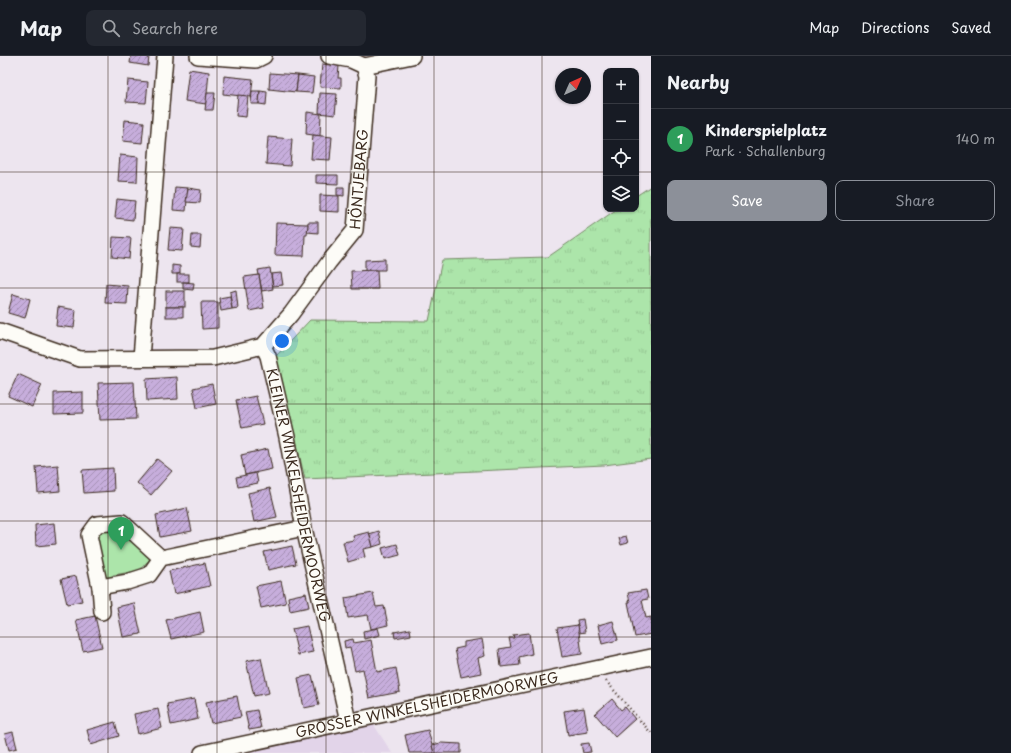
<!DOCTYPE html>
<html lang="en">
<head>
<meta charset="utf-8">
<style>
  body { margin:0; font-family:"Playpen Sans",sans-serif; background:#242831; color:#f1f3f6 }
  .controls { position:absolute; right:12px; top:12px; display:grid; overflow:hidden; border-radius:8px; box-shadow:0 1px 3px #0004 }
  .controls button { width:36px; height:36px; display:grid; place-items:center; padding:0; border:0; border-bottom:1px solid #363941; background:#171b24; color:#f1f3f6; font:20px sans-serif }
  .compass { position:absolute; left:555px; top:12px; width:36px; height:36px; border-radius:50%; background:#171b24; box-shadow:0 1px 3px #0004; rotate:45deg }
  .you { position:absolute; left:282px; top:285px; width:14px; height:14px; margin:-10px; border:3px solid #fff; border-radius:50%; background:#1a73e8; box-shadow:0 0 0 6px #1a73e833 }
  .badge { display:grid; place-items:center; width:26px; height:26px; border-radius:50%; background:#8c9099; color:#fff; font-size:13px; font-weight:700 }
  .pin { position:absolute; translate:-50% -33px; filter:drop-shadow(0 1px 2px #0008) }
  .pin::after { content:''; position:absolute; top:21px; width:14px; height:12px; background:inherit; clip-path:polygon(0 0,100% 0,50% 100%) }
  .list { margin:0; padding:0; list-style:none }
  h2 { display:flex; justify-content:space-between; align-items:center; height:52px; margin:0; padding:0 16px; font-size:17px }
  h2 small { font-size:13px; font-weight:400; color:#9ea1a6 }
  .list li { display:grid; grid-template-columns:26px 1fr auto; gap:12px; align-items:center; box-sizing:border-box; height:60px; padding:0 16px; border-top:1px solid #363941 }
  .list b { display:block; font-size:15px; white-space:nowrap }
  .list p { margin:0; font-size:13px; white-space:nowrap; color:#9ea1a6 }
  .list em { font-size:13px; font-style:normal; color:#9ea1a6 }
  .actions { display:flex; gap:8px; padding:12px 16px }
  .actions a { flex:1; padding:9px 0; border:1px solid #8c9099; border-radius:8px; text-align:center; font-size:14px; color:#8c9099 }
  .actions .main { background:#8c9099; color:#fff }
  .icon { flex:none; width:22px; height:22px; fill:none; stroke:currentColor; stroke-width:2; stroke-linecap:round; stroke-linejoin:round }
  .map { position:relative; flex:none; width:651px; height:697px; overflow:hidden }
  header { display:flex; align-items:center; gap:24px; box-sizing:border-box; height:56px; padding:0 20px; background:#171b24; border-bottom:1px solid #363941 }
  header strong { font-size:19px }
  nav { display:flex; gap:22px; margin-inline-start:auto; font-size:14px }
  .search { width:280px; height:36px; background:#242831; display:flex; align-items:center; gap:10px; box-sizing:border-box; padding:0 14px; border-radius:8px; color:#9ea1a6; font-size:15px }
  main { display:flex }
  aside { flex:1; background:#171b24 }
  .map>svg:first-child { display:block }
  .built { fill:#e2d4e9 }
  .grass { fill:url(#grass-tufts); stroke:#748864 }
  .park { fill:#ace5aa; stroke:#748864 }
  .building { fill:url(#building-hatch); stroke:#3b2a1e }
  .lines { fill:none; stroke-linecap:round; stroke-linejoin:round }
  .minor-casing { stroke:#3b2a1e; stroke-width:18 }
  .path { stroke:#3b2a1e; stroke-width:2.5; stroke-dasharray:1 3; stroke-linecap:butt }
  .minor { stroke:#fdfcf7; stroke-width:15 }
  .grid { fill:none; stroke:#3b2a1e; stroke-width:1; stroke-opacity:0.55 }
  .labels { text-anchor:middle; stroke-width:3; stroke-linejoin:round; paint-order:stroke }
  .street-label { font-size:14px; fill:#3b2a1e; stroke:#fdfcf7 }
</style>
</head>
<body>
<header>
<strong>Map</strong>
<div class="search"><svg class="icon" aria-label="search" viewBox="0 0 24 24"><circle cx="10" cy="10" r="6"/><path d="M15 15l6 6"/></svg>Search here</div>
<nav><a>Map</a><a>Directions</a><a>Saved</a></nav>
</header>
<main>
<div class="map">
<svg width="651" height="697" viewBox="0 0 651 697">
  <defs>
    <pattern id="grass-tufts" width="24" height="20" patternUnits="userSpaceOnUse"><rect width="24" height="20" fill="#ace5aa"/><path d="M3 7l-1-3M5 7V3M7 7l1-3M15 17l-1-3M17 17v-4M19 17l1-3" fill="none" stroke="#95c592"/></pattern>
    <pattern id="building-hatch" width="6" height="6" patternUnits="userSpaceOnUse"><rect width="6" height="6" fill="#c7aedc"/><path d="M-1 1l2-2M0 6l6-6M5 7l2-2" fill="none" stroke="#a38eb2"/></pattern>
  </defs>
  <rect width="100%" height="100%" fill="#ede5ef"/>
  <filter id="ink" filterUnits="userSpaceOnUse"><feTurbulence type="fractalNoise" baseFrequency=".025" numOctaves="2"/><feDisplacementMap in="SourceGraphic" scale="8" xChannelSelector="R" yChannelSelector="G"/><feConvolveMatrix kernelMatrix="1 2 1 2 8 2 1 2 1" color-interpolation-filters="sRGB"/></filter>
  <g filter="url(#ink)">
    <path class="built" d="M372 666 392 697H247Z"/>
    <path class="grass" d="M651 130V403L604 409 305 423 276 300 310 264 429 265 442 204 548 201 617 153H636V140Z"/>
    <path class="park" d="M120 472 154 503C147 505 142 509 140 517L135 519 131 516 113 519 109 524 103 521 94 482 98 474Z"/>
    <g class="building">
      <path d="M131 0H149L148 10 130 7Z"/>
      <path d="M322 8 339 10 338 22H341V32L320 31Z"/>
      <path d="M189 13 209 16 206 48 185 45Z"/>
      <path d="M270 17 298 19 296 36 269 33Z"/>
      <path d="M298 19 314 21 312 37 296 36Z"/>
      <path d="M224 20 253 23 251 41 223 38Z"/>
      <path d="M128 24 148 26 146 47 126 46Z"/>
      <path d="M252 35H260L259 48H251Z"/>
      <path d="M260 35 267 36 266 49 259 48Z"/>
      <path d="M207 37H215L213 54H205Z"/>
      <path d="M320 37 337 38 335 59 319 57Z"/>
      <path d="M238 39 248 40 246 61 236 60Z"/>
      <path d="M307 56 321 58 320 80 306 78Z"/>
      <path d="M125 64 144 66 142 87 123 85Z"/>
      <path d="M313 79 332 81 330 104 311 103Z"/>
      <path d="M268 81 292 83 290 110 266 108Z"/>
      <path d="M120 99 138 101 137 126 118 125Z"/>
      <path d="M316 119H338V128L316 127Z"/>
      <path d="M175 131 188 132 186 155 173 154Z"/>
      <path d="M337 131H344V140L337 139Z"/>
      <path d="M188 132 201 134 200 147 186 146Z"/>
      <path d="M320 139 339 140V156L320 155Z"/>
      <path d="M117 143 135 145 133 164 115 162Z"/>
      <path d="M308 166H318V177L307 176Z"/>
      <path d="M276 167 308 168 307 179H305L304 200 275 199Z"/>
      <path d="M170 172 184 173 182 195 168 194Z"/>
      <path d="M192 179H201L200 192 191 191Z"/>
      <path d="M113 181 131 182 129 203 112 201Z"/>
      <path d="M385 203V214H365V204Z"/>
      <path d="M172 209 180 210V218H172Z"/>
      <path d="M270 212 273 233 262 235 258 214Z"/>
      <path d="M377 214 378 233H352L351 215Z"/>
      <path d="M281 217 283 229 273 230 271 218Z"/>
      <rect x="177" y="218" width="12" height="8"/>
      <path d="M259 219 264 252 249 255 244 221Z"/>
      <path d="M183 226 194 227 193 234 183 233Z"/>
      <path d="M106 228 128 230 127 248 105 247Z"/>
      <path d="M236 234 238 252 232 253 230 236Z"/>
      <rect x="166" y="235" width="19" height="16"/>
      <path d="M13 238 30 243 25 262 8 257Z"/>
      <path d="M230 240 232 253 221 255 219 242Z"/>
      <path d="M201 246H218V272L202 273Z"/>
      <path d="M58 251 76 254 74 272 56 270Z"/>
      <rect x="166" y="251" width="17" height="10"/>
      <path d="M18 318 42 329 32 351 8 340Z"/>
      <path d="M177 321 178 343 147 345 146 323Z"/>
      <path d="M134 326 136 363 100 364 98 327Z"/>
      <path d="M212 328 216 348 197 352 193 332Z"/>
      <path d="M83 336V357L54 358V337Z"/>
      <path d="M256 340 263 368 242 372 236 344Z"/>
      <path d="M268 393 272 413 245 419 241 399Z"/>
      <path d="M157 403 172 415 151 439 137 427Z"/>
      <path d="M58 409 60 435 38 437 36 411Z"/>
      <path d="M113 412 114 435 84 437 82 414Z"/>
      <path d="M256 417 258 427 238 431 236 421Z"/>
      <path d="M270 432 277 461 254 466 248 437Z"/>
      <path d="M187 452 192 475 160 481 156 459Z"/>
      <path d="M54 467 56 488 36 490 35 469Z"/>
      <path d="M379 475 382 488 373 491 369 478Z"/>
      <path d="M369 476 373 491 363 493 365 501 348 506 343 486 354 484 353 480Z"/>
      <path d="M626 480 628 487 621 489 619 482Z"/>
      <path d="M397 488 400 499 385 503 382 492Z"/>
      <path d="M292 490 296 508 268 514 264 496Z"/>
      <path d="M205 507 210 530 174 538 169 515Z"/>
      <path d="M76 520 82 545 67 548 61 523Z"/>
      <path d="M281 525 286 547 261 552 256 530Z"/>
      <path d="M646 534 648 543 642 544 646 562 651 561V578L635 581 628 546H630L628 537Z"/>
      <path d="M306 537 309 551 290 555 288 541Z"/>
      <path d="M373 537 376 551 384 550 388 569 371 573 368 559 348 562 345 542Z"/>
      <path d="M134 547 141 578 123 581 117 551Z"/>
      <path d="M200 556 204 576 171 583 166 564Z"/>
      <path d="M95 560 102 591 83 595 76 564Z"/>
      <path d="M583 563 585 576 579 577 577 564Z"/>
      <path d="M613 565 618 584 602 588 598 569Z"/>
      <path d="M578 569 582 598 562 601 557 572Z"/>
      <path d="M307 570 313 596 298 599 292 573Z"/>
      <path d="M378 572 380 579 364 583 363 575Z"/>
      <path d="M410 573 411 579 395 582 394 576Z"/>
      <path d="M529 577 532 598 519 601 520 609 501 611 499 593 511 591 509 582H514L513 579Z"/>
      <path d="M353 583 354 587 371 584 377 616 396 612 400 636 369 642 363 613 355 615 350 591 345 592 344 585Z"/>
      <path d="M482 583 485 600 478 602 481 617 461 621 455 593 464 591V586Z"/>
      <path d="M261 602 269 637 254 640 246 605Z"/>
      <path d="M312 619 319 649 304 652 298 622Z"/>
      <path d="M237 640 241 661 211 667 206 646Z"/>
      <path d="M194 643 198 663 171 669 167 648Z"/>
      <path d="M612 643 621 654 625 651 635 663 615 681 595 658Z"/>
      <path d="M584 652 588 676 568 679 564 655Z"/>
      <path d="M158 653 162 672 138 678 134 658Z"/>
      <path d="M257 654 261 672 249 674 245 656Z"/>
      <path d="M115 666 119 680 91 689 87 674Z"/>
      <path d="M428 674 434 697H409L405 679Z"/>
      <path d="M13 676 17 692 9 694 5 678Z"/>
      <path d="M441 687 461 688V697H434L432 689Z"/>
      <path d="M589 687 591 696 583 697 581 688Z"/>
    </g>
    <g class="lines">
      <defs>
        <g id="minor">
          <path d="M198 0 256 4 264 0"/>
          <path d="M364 10 412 0"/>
          <path id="s1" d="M0 275 80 303 213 302 263 290 268 300 287 381 304 472 348 665"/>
          <path id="s2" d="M263 290 291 258 329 206 355 174 367 20 364 10 351 4 329 0"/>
          <path d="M141 302 165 0"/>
          <path d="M161 502 149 519 127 526 100 531 89 479 97 468 122 466 161 502 304 472"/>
          <path d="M100 531 102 556"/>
          <path id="s3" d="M202 697 651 601"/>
        </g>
      </defs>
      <use href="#minor" class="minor-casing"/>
      <path class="path" d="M606 625 651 677"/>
      <use href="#minor" class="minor"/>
    </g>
  </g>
  <path class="grid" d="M108 0V697M217 0V697M326 0V697M434 0V697M542 0V697M0 116H606M636 116H651M0 232H651M0 348H651M0 465H651M0 581H651"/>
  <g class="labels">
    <g class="street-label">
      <text dy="5" stroke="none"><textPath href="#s2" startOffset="199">HÖNTJEBARG</textPath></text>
      <text dy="5" stroke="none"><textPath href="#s1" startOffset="423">KLEINER WINKELSHEIDERMOORWEG</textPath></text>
      <text dy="5" stroke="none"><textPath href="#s3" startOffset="230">GROSSER WINKELSHEIDERMOORWEG</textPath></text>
    </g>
  </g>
</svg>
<div class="controls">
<button>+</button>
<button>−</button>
<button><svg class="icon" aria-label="locate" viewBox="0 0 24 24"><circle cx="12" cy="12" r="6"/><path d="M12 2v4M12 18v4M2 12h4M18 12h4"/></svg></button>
<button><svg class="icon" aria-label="layers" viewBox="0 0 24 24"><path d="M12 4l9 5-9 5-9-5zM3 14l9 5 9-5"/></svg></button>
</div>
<svg class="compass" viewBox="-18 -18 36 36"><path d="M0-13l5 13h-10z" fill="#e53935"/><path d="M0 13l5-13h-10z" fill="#9ea1a6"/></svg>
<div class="you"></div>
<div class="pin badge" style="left:121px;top:494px;background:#2e9e5b">1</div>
</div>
<aside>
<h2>Nearby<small></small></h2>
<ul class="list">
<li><span class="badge" style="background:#2e9e5b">1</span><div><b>Kinderspielplatz</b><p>Park · Schallenburg</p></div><em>140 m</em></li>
</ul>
<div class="actions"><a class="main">Save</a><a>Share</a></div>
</aside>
</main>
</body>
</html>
